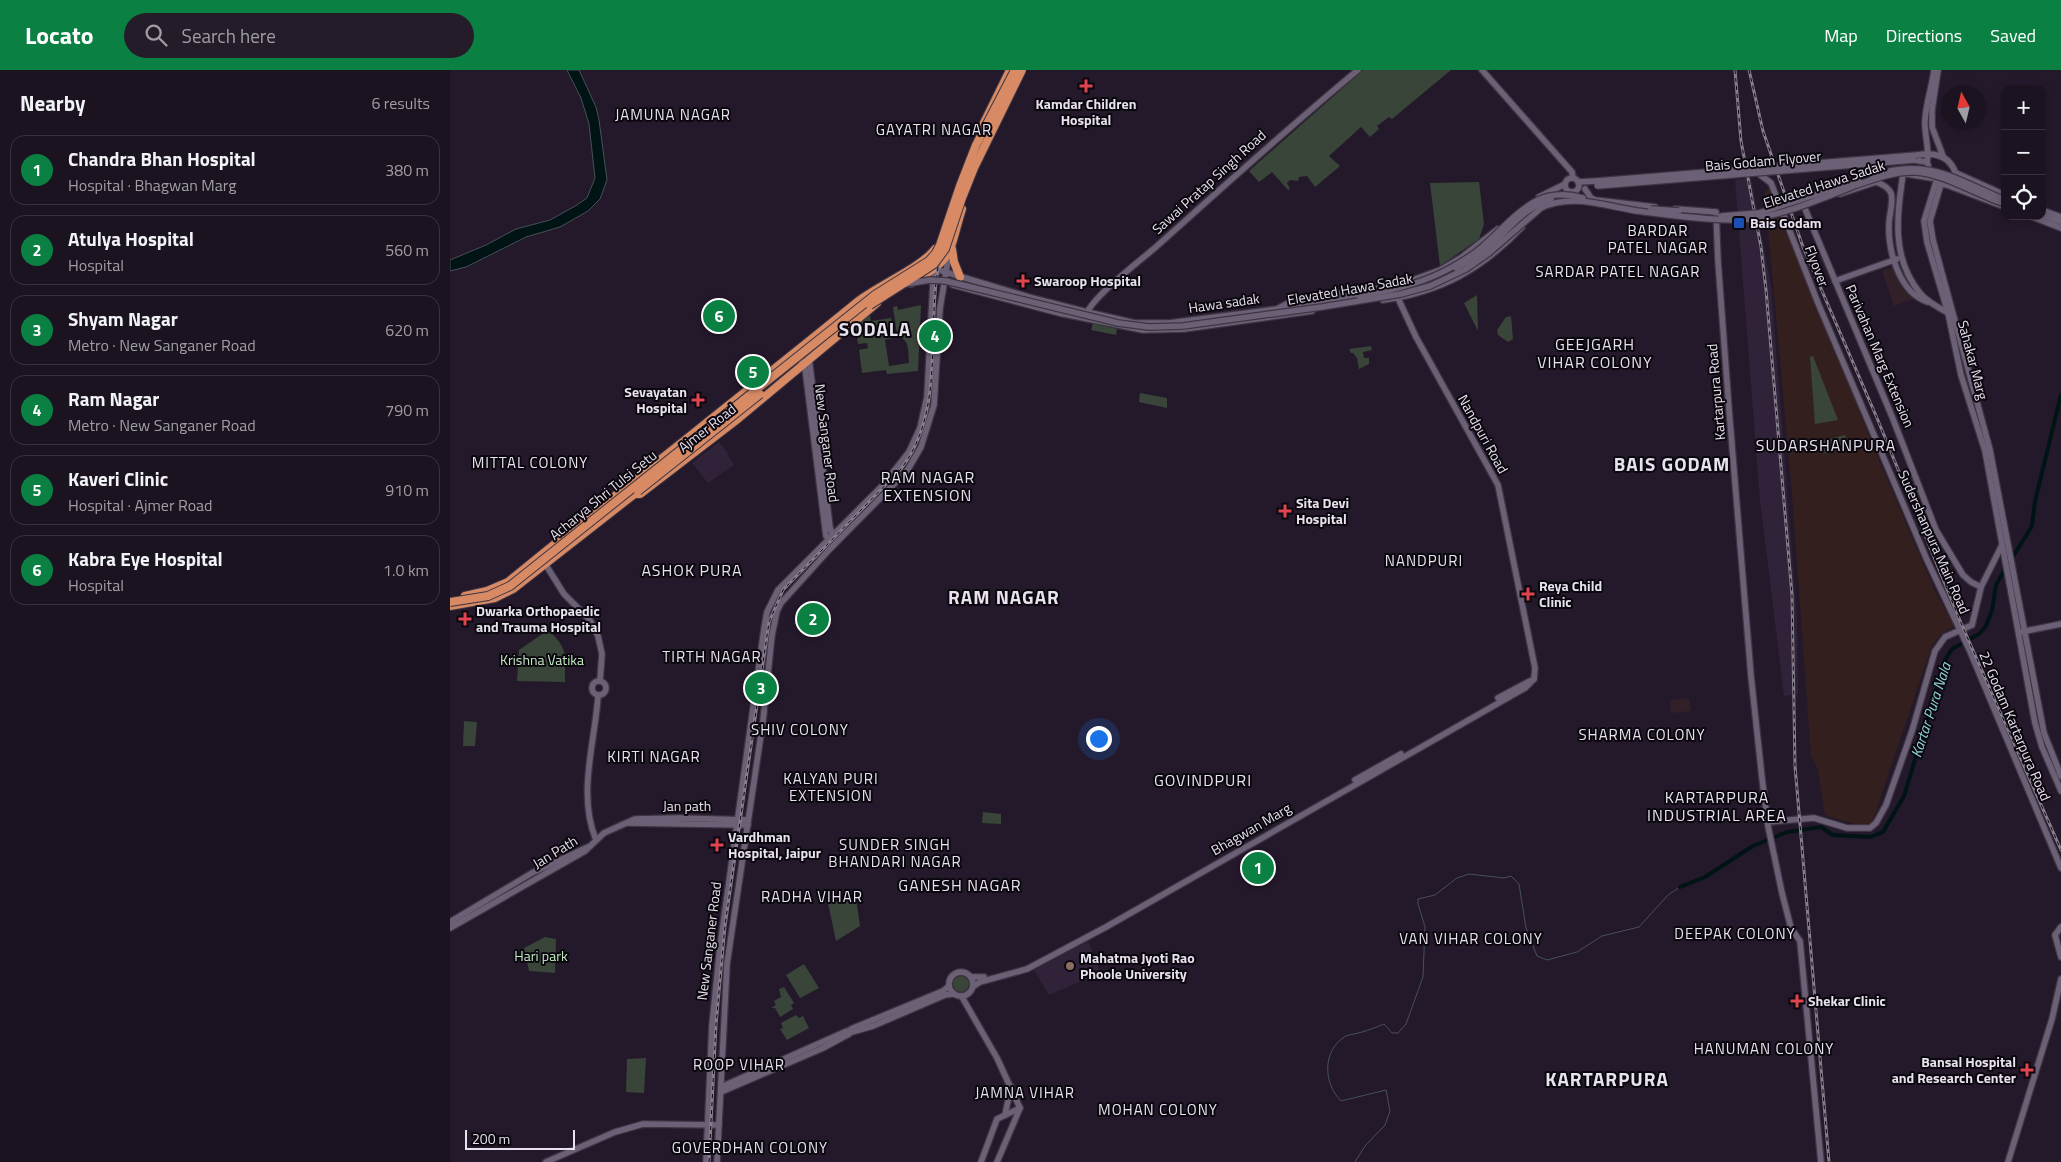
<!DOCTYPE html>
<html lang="en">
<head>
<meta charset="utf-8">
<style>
  body { margin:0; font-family:"Titillium Web",sans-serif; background:#241c29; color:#f1f3f6 }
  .controls { position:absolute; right:15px; top:15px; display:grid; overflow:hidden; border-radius:10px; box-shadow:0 2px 8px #0003 }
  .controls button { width:45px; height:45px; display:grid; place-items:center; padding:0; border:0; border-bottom:1px solid #39323e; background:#1b1320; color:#f1f3f6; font:25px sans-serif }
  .compass { position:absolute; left:1491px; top:15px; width:45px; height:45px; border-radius:50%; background:#1b1320; box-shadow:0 2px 8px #0003; rotate:352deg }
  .scale { position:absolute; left:15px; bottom:12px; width:110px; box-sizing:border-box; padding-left:5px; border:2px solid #e8e1ee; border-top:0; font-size:14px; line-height:18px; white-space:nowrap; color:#e8e1ee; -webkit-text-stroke:4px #0b070e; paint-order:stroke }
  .you { position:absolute; left:648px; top:668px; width:18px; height:18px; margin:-12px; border:4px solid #fff; border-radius:50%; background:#1a73e8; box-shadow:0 0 0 8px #1a73e833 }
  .badge { display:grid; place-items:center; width:32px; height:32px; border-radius:50%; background:#0b8043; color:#fff; font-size:16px; font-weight:700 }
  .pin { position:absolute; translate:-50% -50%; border:2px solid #fff; box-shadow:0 1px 5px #0006 }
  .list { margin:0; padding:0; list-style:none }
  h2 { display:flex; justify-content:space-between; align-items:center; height:65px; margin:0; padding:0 20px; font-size:21px }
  h2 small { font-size:16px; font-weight:400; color:#a09ea5 }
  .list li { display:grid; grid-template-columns:32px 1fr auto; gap:15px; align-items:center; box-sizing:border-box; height:70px; margin:0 10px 10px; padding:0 10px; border:1px solid #39323e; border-radius:15px }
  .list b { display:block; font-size:19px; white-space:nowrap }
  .list p { margin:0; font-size:16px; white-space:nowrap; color:#a09ea5 }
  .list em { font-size:16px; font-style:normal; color:#a09ea5 }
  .icon { flex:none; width:28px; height:28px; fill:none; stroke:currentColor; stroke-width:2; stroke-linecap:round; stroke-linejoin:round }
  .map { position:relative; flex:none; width:1611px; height:1092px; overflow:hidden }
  header { display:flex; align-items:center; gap:30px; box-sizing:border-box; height:70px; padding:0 25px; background:#0b8043; color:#fff }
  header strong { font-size:24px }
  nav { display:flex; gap:28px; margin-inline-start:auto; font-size:18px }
  .search { width:350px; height:45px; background:#241c29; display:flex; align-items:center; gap:12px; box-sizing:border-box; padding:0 18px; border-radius:28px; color:#a09ea5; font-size:19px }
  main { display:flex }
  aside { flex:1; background:#1b1320 }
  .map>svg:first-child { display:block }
  .commercial { fill:#312028 }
  .industrial { fill:#33201e }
  .built { fill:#302239 }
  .green { fill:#384538 }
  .water { fill:#001315; stroke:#465156 }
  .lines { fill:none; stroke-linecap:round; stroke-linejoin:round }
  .stream { stroke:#465156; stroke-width:1 }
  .canal { stroke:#001315; stroke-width:4 }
  .secondary-casing { stroke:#3d3543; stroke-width:8 }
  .highway-casing { stroke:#3d3543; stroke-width:10 }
  .secondary { stroke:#6c6076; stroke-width:5.5 }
  .highway { stroke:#d78a64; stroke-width:8 }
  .rail-casing { stroke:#867d8c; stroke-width:3 }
  .rail { stroke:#0b070e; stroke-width:1; stroke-dasharray:4; stroke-linecap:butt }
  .secondary-bridge-casing { stroke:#3d3543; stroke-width:8; stroke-linecap:butt }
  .highway-bridge-casing { stroke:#3d3543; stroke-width:10; stroke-linecap:butt }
  .secondary-bridge { stroke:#6c6076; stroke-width:5.5 }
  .highway-bridge { stroke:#d78a64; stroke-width:8 }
  .health-dot { fill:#e0444e; stroke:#0b070e; stroke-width:2 }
  .transit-dot { fill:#1a4fb4; stroke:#0b070e; stroke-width:2 }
  .education-dot { fill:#8d6e63; stroke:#0b070e; stroke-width:2 }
  .labels { text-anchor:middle; stroke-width:4; stroke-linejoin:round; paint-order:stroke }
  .poi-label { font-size:14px; font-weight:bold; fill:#e8e1ee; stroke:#0b070e; text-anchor:start }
  .street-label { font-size:14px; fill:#e8e1ee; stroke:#0b070e }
  .park-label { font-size:14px; fill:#c1eac1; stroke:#0b070e }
  .neighbourhood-label { font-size:15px; letter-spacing:1px; fill:#e8e1ee; stroke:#0b070e }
  .water-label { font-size:15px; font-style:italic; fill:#8dd4d9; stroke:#0b070e }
  .quarter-label { font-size:16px; letter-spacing:1px; fill:#e8e1ee; stroke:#0b070e }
  .district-label { font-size:19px; font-weight:bold; letter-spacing:1px; fill:#e8e1ee; stroke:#0b070e }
</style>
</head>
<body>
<header>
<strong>Locato</strong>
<div class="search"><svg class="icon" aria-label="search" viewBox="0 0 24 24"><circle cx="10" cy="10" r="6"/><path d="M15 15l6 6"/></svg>Search here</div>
<nav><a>Map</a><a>Directions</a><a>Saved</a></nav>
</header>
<main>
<aside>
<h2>Nearby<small>6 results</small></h2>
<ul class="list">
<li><span class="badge">1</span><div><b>Chandra Bhan Hospital</b><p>Hospital · Bhagwan Marg</p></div><em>380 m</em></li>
<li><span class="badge">2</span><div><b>Atulya Hospital</b><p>Hospital</p></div><em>560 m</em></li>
<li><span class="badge">3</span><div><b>Shyam Nagar</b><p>Metro · New Sanganer Road</p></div><em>620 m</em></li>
<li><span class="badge">4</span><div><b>Ram Nagar</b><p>Metro · New Sanganer Road</p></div><em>790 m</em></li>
<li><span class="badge">5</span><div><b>Kaveri Clinic</b><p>Hospital · Ajmer Road</p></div><em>910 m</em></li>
<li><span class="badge">6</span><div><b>Kabra Eye Hospital</b><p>Hospital</p></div><em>1.0 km</em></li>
</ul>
</aside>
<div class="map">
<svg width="1611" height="1092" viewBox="0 0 1611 1092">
  <rect width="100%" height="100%" fill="#24192b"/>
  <g class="commercial">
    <path d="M1445 196 1467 228 1444 236 1432 201Z"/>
    <path d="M1239 628 1241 641 1221 643 1220 630Z"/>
  </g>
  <path class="industrial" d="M1319 119 1322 120 1428 388 1484 519 1504 556 1491 564 1482 575 1422 753 1408 755 1375 745 1368 700 1361 686 1342 423 1315 124V121Z"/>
  <g class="built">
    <path d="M1301 108 1321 216 1347 547 1348 624 1334 626 1310 430 1285 110Z"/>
    <path d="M269 372 278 383 277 384 284 395 258 413 242 393Z"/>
    <path d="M638 871 651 903 599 925 584 900Z"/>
  </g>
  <g class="green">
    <path d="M913 0H1001L942 49 939 47 927 56 929 59 920 67 911 57 879 86 890 96 865 117 857 106 849 107 848 111 840 110 837 113 840 119 838 120 822 102 809 112 799 101Z"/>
    <path d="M1029 112 1034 154 1029 169 990 196 980 113Z"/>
    <path d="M1027 225 1028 261 1014 233Z"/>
    <path d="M471 235 468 301 437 304 436 300 412 303 409 280 418 278 417 273 408 274 405 252 419 240 421 251 441 248 444 265 442 268 435 270 439 296 459 293C458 279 460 271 447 265L443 237 447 236 448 240Z"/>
    <path d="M1061 246 1063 269 1058 272 1048 265 1047 260 1056 247Z"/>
    <path d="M643 253 667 259 666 265 641 260Z"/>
    <path d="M921 276 922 280 913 282 914 288H919V294L909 299 907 288 903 283H901L899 279Z"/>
    <path d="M1363 286 1388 350 1365 354 1360 287Z"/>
    <path d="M690 323 717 328V338L689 332Z"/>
    <path d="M1395 365 1399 376 1375 384 1372 371Z"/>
    <path d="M98 560C119 579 115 585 115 612L67 611 69 580Z"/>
    <path d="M14 651 27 652 25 676H13Z"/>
    <path d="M533 742 551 744V754L532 753Z"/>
    <path d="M406 828 410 856 386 871 378 833Z"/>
    <path d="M95 867 106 869 105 903 79 901 74 878Z"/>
    <path d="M354 894 369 918 350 928 336 905Z"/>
    <circle cx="511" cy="914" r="8"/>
    <path d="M334 917 344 933 341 935 343 939 330 947 325 938H321L326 935 324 931 331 927 329 919Z"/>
    <path d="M346 945 349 948 353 946 359 958 337 970 330 959 333 958 331 953Z"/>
    <path d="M196 988 194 1023 176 1022 177 989Z"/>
  </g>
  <path class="water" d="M117 0H129L146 37 149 50 157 110 150 129 138 141 110 157 76 167 16 197 0 201V190L36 175 66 159 100 150 127 135 137 128 145 108 139 54 131 28Z"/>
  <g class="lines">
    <path class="stream" d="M905 1092 915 1076 935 1055 940 1041 936 1020 891 1031C873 1013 872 980 896 966 900 964 907 964 912 962 919 960 927 957 934 954L942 963H948L956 954 973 907 975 857 968 834V829L985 825 1007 808 1019 804 1054 808 1061 806 1069 814 1076 858 1087 886 1097 890 1127 882 1152 866 1189 857 1218 825 1230 817"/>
    <g class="canal">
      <path d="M1562 488 1582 456 1585 431 1611 325"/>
      <path d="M1230 817 1255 807 1303 776 1337 762 1371 757 1383 765 1420 767 1433 762 1454 726 1495 590 1502 579 1529 564 1536 556 1542 540 1546 515 1557 496"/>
    </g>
    <defs>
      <g id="secondary">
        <path d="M1032 0 1122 102 1123 108"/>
        <path d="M1488 0 1482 40V57L1493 86"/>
        <path d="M1467 85C1486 82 1501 86 1506 105L1504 112 1497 115 1488 113"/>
        <path d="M1464 90 1477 92"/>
        <path d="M1477 92 1481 105"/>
        <path d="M1477 92C1480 78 1474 65 1475 50 1476 33 1482 17 1484 0"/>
        <path d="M1506 103 1555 125"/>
        <path d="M1309 104 1321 113 1368 233 1477 490 1519 579 1611 798"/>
        <path d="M1453 104C1447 146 1441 188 1470 223 1477 232 1488 237 1498 243"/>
        <path d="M1457 104 1482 108"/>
        <circle cx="1122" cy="115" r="7"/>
        <path d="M1128 112 1147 111"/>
        <path d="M1426 112C1432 114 1438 117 1441 123 1444 132 1439 145 1439 154 1438 181 1449 223 1478 232"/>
        <path d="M1486 112 1474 151 1477 172 1498 243 1511 305 1535 381 1585 653 1592 677 1611 721"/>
        <path d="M1491 114 1480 151 1483 170 1540 380 1594 663 1611 706"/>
        <path d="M1497 115 1555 137"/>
        <path d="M1135 119 1141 128 1145 130 1205 137"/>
        <path d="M1348 122 1443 349 1486 460 1513 505 1521 512 1531 517"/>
        <path d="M1390 124 1429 111"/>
        <path d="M1089 127 1115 114"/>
        <path d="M1225 139 1266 142 1268 191 1279 339 1301 606 1312 708 1318 756 1332 823 1341 858 1350 871 1371 1092"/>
        <path d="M1592 140 1611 147"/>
        <path d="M1592 145 1611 152"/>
        <path d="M1580 146 1611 158"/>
        <path d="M492 201 582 228 637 242 685 253H719L827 239 844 230 946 216 990 200 1012 187 1048 159"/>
        <path d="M1385 211 1447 189"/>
        <path d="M503 215 609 243 693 260 734 259 862 241"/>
        <path d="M946 222 968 216"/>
        <path d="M947 226 966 267 1048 415 1085 598 1084 609"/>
        <path d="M933 230C991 222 1032 199 1072 157"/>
        <path d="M834 238 909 226"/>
        <path d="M636 245C642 227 690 191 707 176 773 117 839 57 908 0"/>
        <path d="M347 284 355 298 376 466 380 469"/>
        <path d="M359 288 380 457 383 467"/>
        <path d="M94 492 114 524 140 550 148 566 152 584 150 611"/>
        <path d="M1571 562 1611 554"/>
        <circle cx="149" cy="618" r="7"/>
        <path d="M1048 628 1080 611"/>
        <path d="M905 710 951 684"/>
        <path d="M1317 752 1364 748 1397 758H1420L1426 753 1436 735 1462 661 1485 581 1495 567 1522 555 1531 517 1552 475"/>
        <path d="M177 753 298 755"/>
        <path d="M146 770C127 724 145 673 148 626"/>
        <path d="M0 852 82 803 138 777"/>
        <path d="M1611 857 1605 865 1611 887"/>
        <path d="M0 858 135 781 154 763 185 749 229 748 298 750"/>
        <circle cx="511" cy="914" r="12"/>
        <path d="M521 907H534"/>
        <path d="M524 916 530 912 577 899 656 857 1075 618 1084 609"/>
        <path d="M512 927 547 988 570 1038 547 1092"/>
        <path d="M401 959 493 921 499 916"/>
        <path d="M402 962 423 956 495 925 503 924"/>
        <path d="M271 1017 397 961"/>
        <path d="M271 1022 373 978 399 964"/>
        <path d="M555 1045 561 1017"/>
        <path d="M96 1092 165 1062 193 1054 269 1055"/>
        <path d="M256 1092 262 955 270 877 314 559 317 542 328 520 433 415 459 382 470 358 477 327 483 213 484 207 488 200"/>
        <path d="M267 1092 277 894 313 651 322 565 327 541 331 533 378 481 457 401 471 377 484 335 490 238 499 184"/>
        <path d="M531 1092 547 1049 570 1038"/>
        <path d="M1558 1092 1602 949 1611 909"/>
      </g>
      <g id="highway">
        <path d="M529 63 560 0"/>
        <path d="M502 179 504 192 510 207"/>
        <path d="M461 213C505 189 498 183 512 139"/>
        <path d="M184 424H190L289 348 427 233"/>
        <path d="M15 526 37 521 58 512C174 417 292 326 407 232 427 216 472 197 485 179"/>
        <path d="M0 536 45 528 63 519 187 422"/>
      </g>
    </defs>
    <use href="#secondary" class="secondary-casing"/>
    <use href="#highway" class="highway-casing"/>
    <use href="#secondary" class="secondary"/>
    <use href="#highway" class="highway"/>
    <defs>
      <g id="rail">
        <path d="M1285 0 1291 71 1311 177 1316 220 1342 525 1345 696 1379 1092"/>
        <path d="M1299 0 1313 61 1353 177 1427 348 1511 553 1611 780"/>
        <path d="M259 1092 266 955 275 855 319 552 333 520 451 399C498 337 474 254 491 182 505 119 537 57 567 0"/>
      </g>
    </defs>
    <use href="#rail" class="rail-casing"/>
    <use href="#rail" class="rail"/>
    <defs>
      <g id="secondary-bridge">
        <path d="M1422 106C1477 87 1505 109 1555 130"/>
        <path d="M1147 111 1467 85"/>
        <path d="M1147 116 1464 90"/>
        <path d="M1201 139 1229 141"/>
        <path d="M1271 146 1309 143 1409 111"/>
        <path d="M1006 198C1018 192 1029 185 1039 177 1057 161 1077 135 1101 129"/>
        <path d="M455 214 480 210 496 211 668 253 699 257 733 256 872 237 951 224 980 216 1016 199 1039 183 1091 138C1121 123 1155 136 1187 141 1219 145 1252 150 1285 150 1323 150 1368 130 1404 116 1424 109 1445 101 1466 102 1495 104 1527 125 1555 134"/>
        <path d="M909 226C942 221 975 213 1004 196 1013 191 1024 184 1032 177 1050 162 1066 141 1088 130 1101 123 1119 124 1133 128"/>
      </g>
      <g id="highway-bridge">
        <path d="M420 235 475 200 484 194 495 179 512 128 524 98 572 0"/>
        <path d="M188 421 310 324"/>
        <path d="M0 532 38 526 60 516 425 225 479 191 486 183 490 175 510 116 526 75 565 0"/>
      </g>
    </defs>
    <use href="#secondary-bridge" class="secondary-bridge-casing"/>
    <use href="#highway-bridge" class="highway-bridge-casing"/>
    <use href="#secondary-bridge" class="secondary-bridge"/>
    <use href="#highway-bridge" class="highway-bridge"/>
  </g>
  <g class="health-dot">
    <path d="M633.5 8.5h5v5h5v5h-5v5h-5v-5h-5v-5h5z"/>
    <path d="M570.5 203.5h5v5h5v5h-5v5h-5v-5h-5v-5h5z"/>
    <path d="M245.5 322.5h5v5h5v5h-5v5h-5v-5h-5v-5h5z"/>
    <path d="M832.5 433.5h5v5h5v5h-5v5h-5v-5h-5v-5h5z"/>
    <path d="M1075.5 516.5h5v5h5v5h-5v5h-5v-5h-5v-5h5z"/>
    <path d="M12.5 541.5h5v5h5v5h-5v5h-5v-5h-5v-5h5z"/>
    <path d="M264.5 767.5h5v5h5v5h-5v5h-5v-5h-5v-5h5z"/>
    <path d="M1344.5 923.5h5v5h5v5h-5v5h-5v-5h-5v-5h5z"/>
    <path d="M1574.5 992.5h5v5h5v5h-5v5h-5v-5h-5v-5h5z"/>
  </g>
  <rect class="transit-dot" x="1283" y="147" width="12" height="12" rx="2.5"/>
  <circle class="education-dot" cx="620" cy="896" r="5"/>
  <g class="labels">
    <g class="poi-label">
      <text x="636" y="39" text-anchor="middle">Kamdar Children<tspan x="636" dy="16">Hospital</tspan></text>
      <text x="1300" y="158">Bais Godam</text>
      <text x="584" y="216">Swaroop Hospital</text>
      <text x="237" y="327" text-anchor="end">Sevayatan<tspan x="237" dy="16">Hospital</tspan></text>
      <text x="846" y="438">Sita Devi<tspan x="846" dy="16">Hospital</tspan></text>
      <text x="1089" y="521">Reya Child<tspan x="1089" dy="16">Clinic</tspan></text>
      <text x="26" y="546">Dwarka Orthopaedic<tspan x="26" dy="16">and Trauma Hospital</tspan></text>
      <text x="278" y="772">Vardhman<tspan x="278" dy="16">Hospital, Jaipur</tspan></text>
      <text x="630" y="893">Mahatma Jyoti Rao<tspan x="630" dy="16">Phoole University</tspan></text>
      <text x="1358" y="936">Shekar Clinic</text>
      <text x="1566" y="997" text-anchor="end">Bansal Hospital<tspan x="1566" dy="16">and Research Center</tspan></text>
    </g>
    <g class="street-label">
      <text transform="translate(1313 91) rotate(-5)" y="5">Bais Godam Flyover</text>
      <text transform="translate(759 112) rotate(-42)" y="5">Sawai Pratap Singh Road</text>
      <text transform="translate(1374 114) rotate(-18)" y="5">Elevated Hawa Sadak</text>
      <text transform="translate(1367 196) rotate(69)" y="5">Flyover</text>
      <text transform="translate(900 219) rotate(-10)" y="5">Elevated Hawa Sadak</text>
      <text transform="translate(774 233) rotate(-8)" y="5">Hawa sadak</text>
      <text transform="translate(1430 286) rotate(67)" y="5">Parivahan Marg Extension</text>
      <text transform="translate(1523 290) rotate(75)" y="5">Sahakar Marg</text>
      <text transform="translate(1266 322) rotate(-95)" y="5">Kartarpura Road</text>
      <text transform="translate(257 358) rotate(-38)" y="5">Ajmer Road</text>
      <text transform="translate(1033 364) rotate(61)" y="5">Nandpuri Road</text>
      <text transform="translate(377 373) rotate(83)" y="5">New Sanganer Road</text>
      <text transform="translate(153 425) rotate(-39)" y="5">Acharya Shri Tulsi Setu</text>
      <text transform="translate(1484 472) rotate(66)" y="5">Sudershanpura Main Road</text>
      <text transform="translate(1565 656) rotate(67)" y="5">22 Godam Kartarpura Road</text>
      <text x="237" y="741">Jan path</text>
      <text transform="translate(801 759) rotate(-30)" y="5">Bhagwan Marg</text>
      <text transform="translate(105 782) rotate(-31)" y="5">Jan Path</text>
      <text transform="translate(259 871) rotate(-83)" y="5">New Sanganer Road</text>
    </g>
    <g class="park-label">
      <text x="92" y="595">Krishna Vatika</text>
      <text x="91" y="891">Hari park</text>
    </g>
    <g class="neighbourhood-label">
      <text x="223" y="50">JAMUNA NAGAR</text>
      <text x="484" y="65">GAYATRI NAGAR</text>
      <text x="1208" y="166">BARDAR<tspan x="1208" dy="17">PATEL NAGAR</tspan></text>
      <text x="1168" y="207">SARDAR PATEL NAGAR</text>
      <text x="80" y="398">MITTAL COLONY</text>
      <text x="974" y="496">NANDPURI</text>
      <text x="262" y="592">TIRTH NAGAR</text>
      <text x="350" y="665">SHIV COLONY</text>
      <text x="1192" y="670">SHARMA COLONY</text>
      <text x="204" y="692">KIRTI NAGAR</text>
      <text x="381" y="714">KALYAN PURI<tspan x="381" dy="17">EXTENSION</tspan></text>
      <text x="445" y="780">SUNDER SINGH<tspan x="445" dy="17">BHANDARI NAGAR</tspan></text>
      <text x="362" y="832">RADHA VIHAR</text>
      <text x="1285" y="869">DEEPAK COLONY</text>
      <text x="1021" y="874">VAN VIHAR COLONY</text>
      <text x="1314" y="984">HANUMAN COLONY</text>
      <text x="289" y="1000">ROOP VIHAR</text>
      <text x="575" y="1028">JAMNA VIHAR</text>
      <text x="708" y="1045">MOHAN COLONY</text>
      <text x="300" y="1083">GOVERDHAN COLONY</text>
    </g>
    <g class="water-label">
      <text transform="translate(1481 640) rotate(-72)" y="5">Kartar Pura Nala</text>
    </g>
    <g class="quarter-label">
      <text x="1145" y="280">GEEJGARH<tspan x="1145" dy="18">VIHAR COLONY</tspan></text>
      <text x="1376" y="381">SUDARSHANPURA</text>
      <text x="478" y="413">RAM NAGAR<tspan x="478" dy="18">EXTENSION</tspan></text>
      <text x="242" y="506">ASHOK PURA</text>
      <text x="753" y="716">GOVINDPURI</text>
      <text x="1267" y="733">KARTARPURA<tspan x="1267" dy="18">INDUSTRIAL AREA</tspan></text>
      <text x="510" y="821">GANESH NAGAR</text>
    </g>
    <g class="district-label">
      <text x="425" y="266">SODALA</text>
      <text x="1222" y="401">BAIS GODAM</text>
      <text x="554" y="534">RAM NAGAR</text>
      <text x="1157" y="1016">KARTARPURA</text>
    </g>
  </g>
</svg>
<div class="controls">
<button>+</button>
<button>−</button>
<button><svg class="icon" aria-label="locate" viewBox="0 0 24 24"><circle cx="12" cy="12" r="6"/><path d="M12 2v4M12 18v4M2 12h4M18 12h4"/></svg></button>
</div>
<svg class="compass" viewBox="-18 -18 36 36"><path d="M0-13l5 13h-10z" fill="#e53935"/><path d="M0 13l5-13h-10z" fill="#a09ea5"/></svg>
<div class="scale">200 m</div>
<div class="you"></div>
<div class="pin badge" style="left:808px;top:798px">1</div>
<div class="pin badge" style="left:363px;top:549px">2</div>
<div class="pin badge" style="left:311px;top:618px">3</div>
<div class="pin badge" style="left:485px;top:266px">4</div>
<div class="pin badge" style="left:303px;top:302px">5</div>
<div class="pin badge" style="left:269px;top:246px">6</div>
</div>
</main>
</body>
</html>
